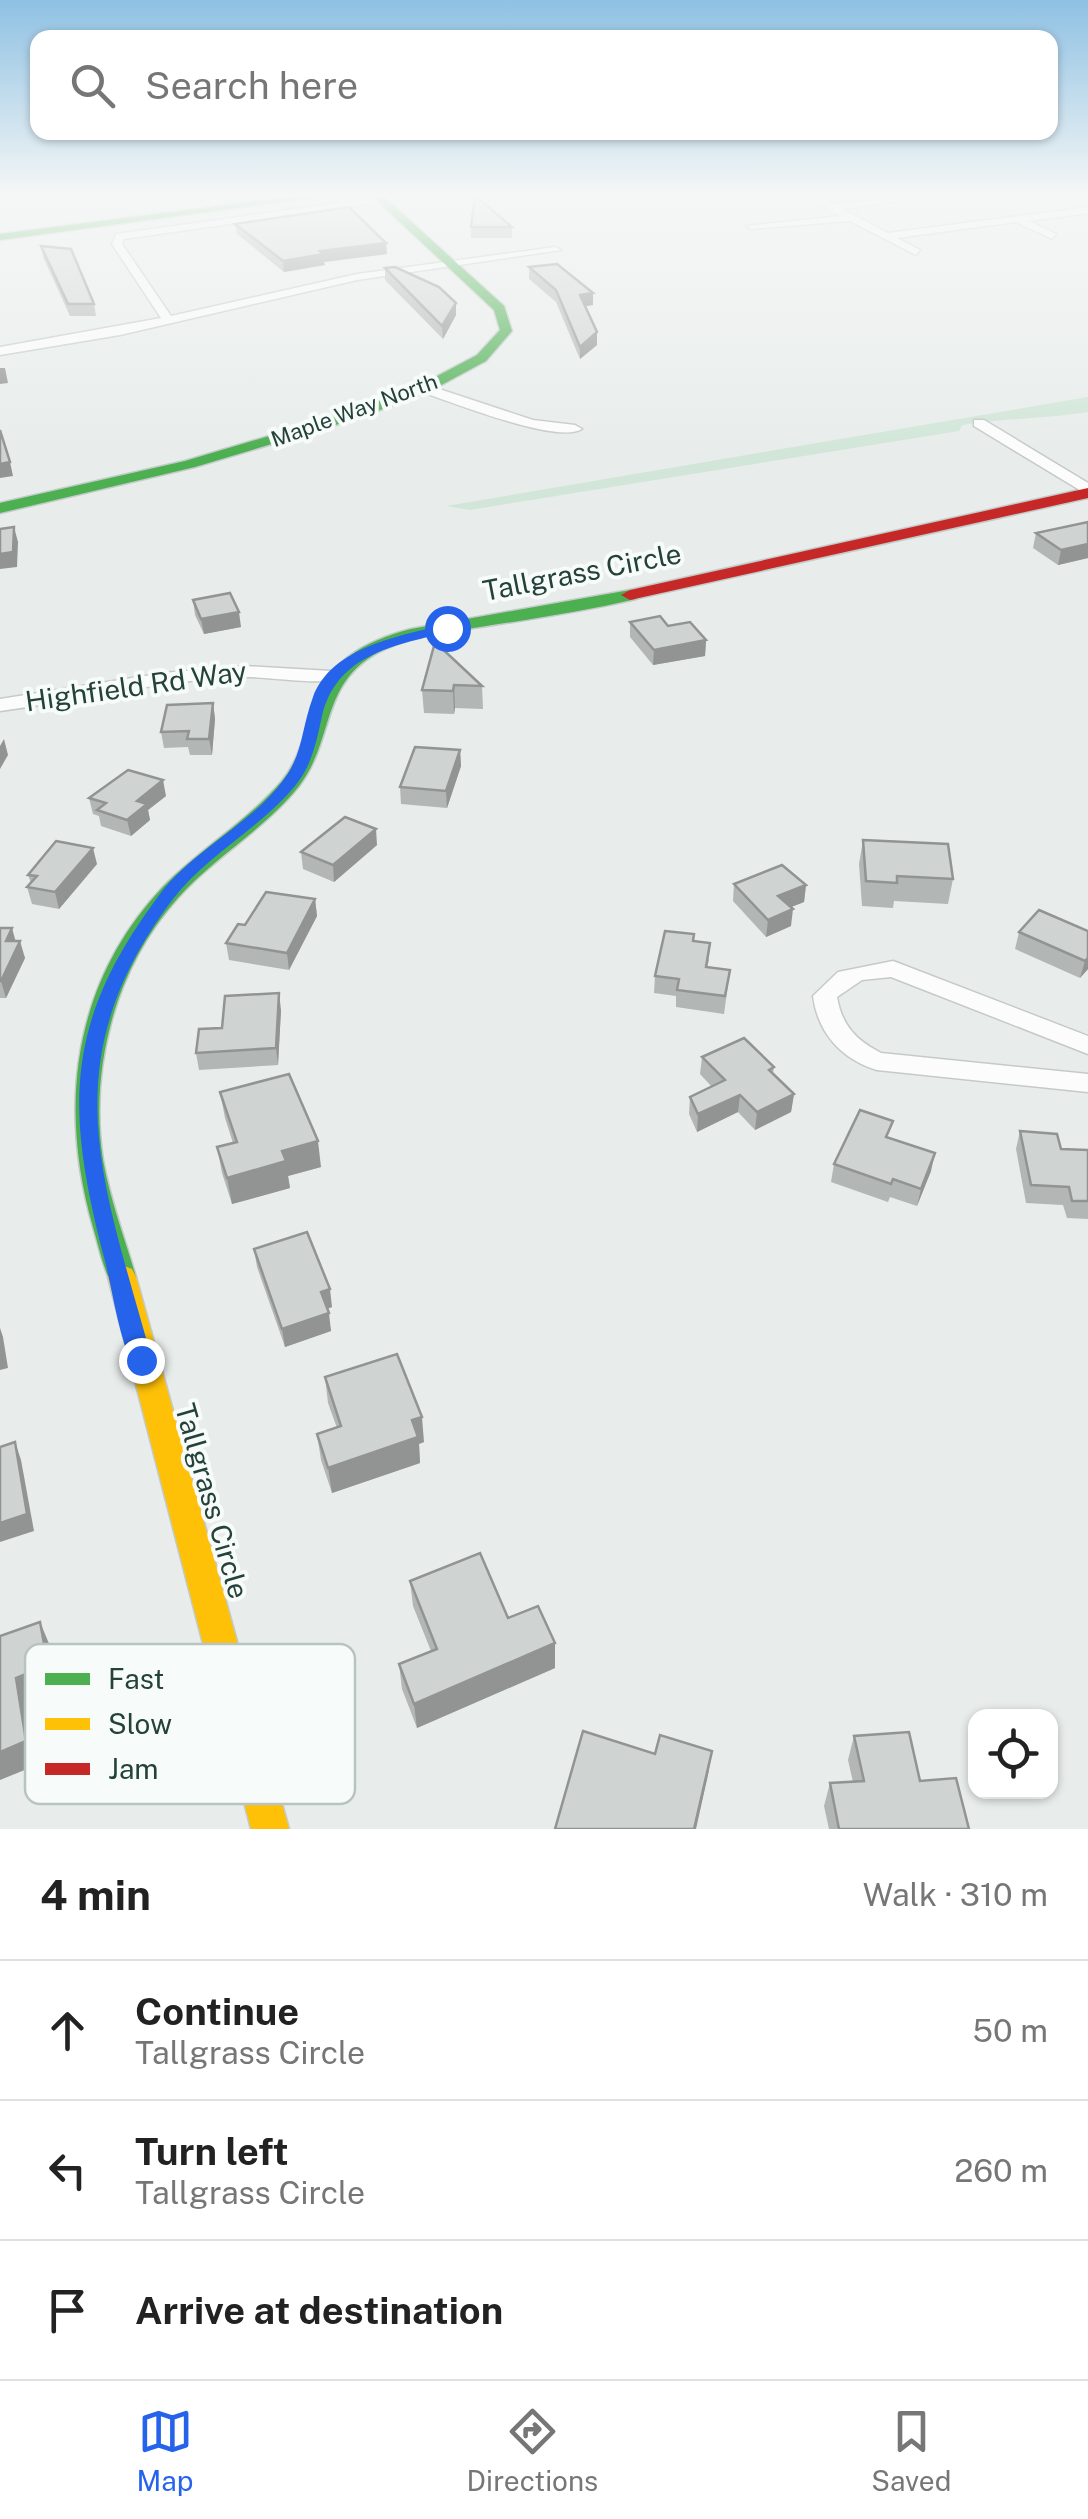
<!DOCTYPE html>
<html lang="en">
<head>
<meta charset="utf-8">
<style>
  body { margin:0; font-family:"Public Sans",sans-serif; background:#f2f2f2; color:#222 }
  .controls { position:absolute; right:30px; bottom:30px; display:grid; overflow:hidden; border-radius:20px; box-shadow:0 2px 8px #0004 }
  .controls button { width:90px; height:90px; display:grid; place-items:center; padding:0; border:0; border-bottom:2px solid #e0e0e0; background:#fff; color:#222; font:50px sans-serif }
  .stop { position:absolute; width:30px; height:30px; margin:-22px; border:8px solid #2563eb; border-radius:50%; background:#fff }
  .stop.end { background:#2563eb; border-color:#fff; box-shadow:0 2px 10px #0008 }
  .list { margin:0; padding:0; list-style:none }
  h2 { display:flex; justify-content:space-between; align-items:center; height:130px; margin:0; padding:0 40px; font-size:42px }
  h2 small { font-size:32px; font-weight:400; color:#767676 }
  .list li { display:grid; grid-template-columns:65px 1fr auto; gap:30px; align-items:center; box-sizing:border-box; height:140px; padding:0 40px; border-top:2px solid #e0e0e0 }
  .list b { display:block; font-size:38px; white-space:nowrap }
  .list p { margin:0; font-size:32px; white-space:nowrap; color:#767676 }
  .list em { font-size:32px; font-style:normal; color:#767676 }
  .icon { flex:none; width:55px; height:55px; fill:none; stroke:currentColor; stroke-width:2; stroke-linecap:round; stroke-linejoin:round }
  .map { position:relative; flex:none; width:1088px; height:1829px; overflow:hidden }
  .search { position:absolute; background:#fff; box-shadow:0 2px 8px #0004; left:30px; right:30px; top:30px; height:110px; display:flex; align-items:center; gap:25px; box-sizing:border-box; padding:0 35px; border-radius:20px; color:#767676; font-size:38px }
  .sheet { height:550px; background:#fff }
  nav { display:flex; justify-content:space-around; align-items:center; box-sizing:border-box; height:140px; border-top:2px solid #e0e0e0; background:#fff; font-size:28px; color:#767676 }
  nav a { display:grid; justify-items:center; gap:5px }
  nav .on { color:#2563eb }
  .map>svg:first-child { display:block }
  .green { fill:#d1e6d8 }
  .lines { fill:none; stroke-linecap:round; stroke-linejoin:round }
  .street-casing { stroke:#c5cac8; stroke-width:3 }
  .fast-casing { stroke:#c3cbc8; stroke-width:3 }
  .slow-casing { stroke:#c3cbc8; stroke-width:3 }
  .jam-casing { stroke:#c3cbc8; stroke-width:3 }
  .street { fill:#fcfcfc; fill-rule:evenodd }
  .fast { fill:#4caf50; fill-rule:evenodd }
  .slow { fill:#ffc107; fill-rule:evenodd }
  .jam { fill:#c62828; fill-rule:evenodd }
  .wall { fill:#b2b6b5 }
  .shaded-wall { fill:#919493 }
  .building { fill:#cfd4d2; stroke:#919493; stroke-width:2.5 }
  .route { fill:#2563eb }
  .labels { text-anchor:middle; stroke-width:8; stroke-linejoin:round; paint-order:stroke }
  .far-street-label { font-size:22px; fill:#24423a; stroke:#f7fbf9 }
  .street-label { font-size:28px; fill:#24423a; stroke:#f7fbf9 }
  .key { fill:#f7fbf9; stroke:#b8c4c0; stroke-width:2.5 }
  .key-label { font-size:28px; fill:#24423a }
</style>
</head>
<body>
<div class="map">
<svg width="1088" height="1829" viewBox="0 0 1088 1829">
  <rect width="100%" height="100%" fill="#e8edeb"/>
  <path class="green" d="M1088 397V412C1046 419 1004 418 962 425L959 431 470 510 446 506Z"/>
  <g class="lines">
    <defs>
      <g id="street">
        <path d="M807 196H819L833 204 933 196 843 209 888 233 1088 207V213L1029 221 1056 234 1052 239 1016 222 897 238 920 250 916 255 850 221 751 229 746 226 840 216Z"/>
        <path d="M381 197 385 202 124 239 122 244 171 316 357 274 555 247 561 250 357 280 120 335 0 355V347L161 318 112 244 116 234Z"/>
        <path d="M421 383 533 420 575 425 582 429C557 445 447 400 416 390V384Z"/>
        <path d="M974 420H984L1088 483V495L974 426Z"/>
        <path d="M245 666 331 671 340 677C328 687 264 676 243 677 161 680 81 700 0 711V699L164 673Z"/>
        <path d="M893 961 1088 1036V1054L891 977 862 980 837 997C842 1026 856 1040 881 1053L1088 1074V1092L877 1070C841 1059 818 1033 813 996L838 972Z"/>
      </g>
      <g id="fast">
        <path d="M298 196H325L0 240V234Z"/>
        <path d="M372 196H383L504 306 512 331 486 361 434 389 362 417 195 467 0 513V503L185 461 353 411 424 383 477 355 500 330 494 310Z"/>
        <path d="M630 590 639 595 636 599C585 611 532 619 480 627 445 633 408 636 377 653 320 685 335 739 299 786 264 830 214 857 177 899 115 968 89 1069 103 1160 110 1200 125 1239 136 1277L132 1285 122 1289 112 1285C103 1268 99 1247 93 1227 58 1106 73 982 163 887 200 849 247 822 282 781 299 760 304 736 311 712 325 663 364 641 411 629Z"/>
      </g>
      <path id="slow" d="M122 1265 132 1269 136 1277 289 1829H251L108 1277 112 1269Z"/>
      <path id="jam" d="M1088 488V498L630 600 621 595 630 590Z"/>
    </defs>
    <use href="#street" class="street-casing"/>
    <use href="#fast" class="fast-casing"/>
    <use href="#slow" class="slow-casing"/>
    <use href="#jam" class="jam-casing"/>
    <use href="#street" class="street"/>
    <use href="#fast" class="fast"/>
    <use href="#slow" class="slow"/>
    <use href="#jam" class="jam"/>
  </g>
  <g class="wall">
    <path d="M235 224 386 243 387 254 324 262 325 265 284 272 237 234Z"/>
    <rect x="471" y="227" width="41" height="11"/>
    <path d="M41 246 94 304 96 316H70L43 257Z"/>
    <path d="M529 267 593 293V305L585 306 597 345 580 359 556 302 529 279Z"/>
    <path d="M385 268 456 303V315L443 339 385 280Z"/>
    <path d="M1088 522V558L1058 565 1033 548 1036 533Z"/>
    <path d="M193 600 241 627 204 634 195 615Z"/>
    <path d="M630 622 668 626 706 640 705 656 653 665 630 637Z"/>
    <path d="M435 642 482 686 483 709 455 708 454 714 424 713 422 690Z"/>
    <path d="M213 703 215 719 212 755H190L188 747 164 748 161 732Z"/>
    <path d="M460 750 461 766 447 808 401 804 400 787Z"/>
    <path d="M166 796 148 810 150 820 131 836 101 826 99 816 93 814 89 798Z"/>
    <path d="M863 840 953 879 948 904 894 901 893 908 862 906 859 864Z"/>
    <path d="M377 845 334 882 303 869 301 852Z"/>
    <path d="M97 864 59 909 32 904 27 887 31 883 28 875Z"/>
    <path d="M734 884 806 885 804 902 791 907V926L766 937 733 901Z"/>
    <path d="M315 899 317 916 289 970 229 960 226 943 245 925Z"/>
    <path d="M0 928 16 941 25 958 6 998H0Z"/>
    <path d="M1088 931V969L1080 978 1015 949 1019 932Z"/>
    <path d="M694 934V941L709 960 707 967 730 970 724 1014 676 1007V996L654 993 655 976Z"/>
    <path d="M281 1010 278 1065 199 1070 196 1053 222 1028Z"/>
    <path d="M702 1057 774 1067 773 1074 794 1094 791 1112 755 1130 738 1112 697 1132 689 1114 690 1097 712 1087 700 1074Z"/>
    <path d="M220 1092 321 1167 288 1176 290 1188 232 1204 222 1173 217 1147 233 1143 225 1118Z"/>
    <path d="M1020 1131 1061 1149 1088 1150V1219L1067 1218 1063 1205 1026 1203 1016 1149Z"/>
    <path d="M890 1138 931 1171 917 1206 890 1197 888 1202 831 1182 834 1164Z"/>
    <path d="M254 1249 332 1307 327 1309 331 1331 285 1347 257 1267Z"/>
    <path d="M325 1377 424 1442 419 1444 420 1463 332 1493 321 1460 317 1434 337 1428 328 1403Z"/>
    <path d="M410 1581 555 1668 417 1728 402 1689 399 1664 431 1651 413 1606Z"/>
    <path d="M854 1736 920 1781 969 1829H829L824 1806 830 1783 853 1782 848 1760Z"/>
  </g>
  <g class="shaded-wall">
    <path d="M386 243 387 254 324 262 325 265 284 272 283 261 320 251Z"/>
    <path d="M593 293V305L580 307V295Z"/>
    <path d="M456 303V315L443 339 442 326Z"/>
    <path d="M597 332V345L580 359V347Z"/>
    <path d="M0 368H5L8 383 0 384Z"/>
    <path d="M10 462 13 476 0 478V464Z"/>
    <path d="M14 527 18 542 17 567 0 569V554Z"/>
    <path d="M1088 544V558L1058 565 1061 550Z"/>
    <path d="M239 612 241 627 204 634 201 619Z"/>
    <path d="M706 640 705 656 653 665 654 650Z"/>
    <path d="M454 685 455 708 454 714 453 691Z"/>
    <path d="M213 703 215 719 212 755 209 739Z"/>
    <path d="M4 739 8 755 0 769V746Z"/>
    <path d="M460 750 461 766 447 808 446 791Z"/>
    <path d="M163 780 166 796 148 810 150 820 131 836 127 820 137 801Z"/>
    <path d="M376 829 377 845 334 882 333 865Z"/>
    <path d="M93 848 97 864 59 909 55 892Z"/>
    <path d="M806 885 804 902 776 913 778 896Z"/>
    <path d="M315 899 317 916 289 970 287 953Z"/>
    <path d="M793 909 791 926 766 937 768 920Z"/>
    <path d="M12 928 17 946 6 941Z"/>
    <path d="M20 941 25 958 6 998 1 981Z"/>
    <path d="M1088 958V969L1080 978 1085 961Z"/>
    <path d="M279 993 281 1010 278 1065 276 1048Z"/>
    <path d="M794 1094 791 1112 755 1130 757 1112Z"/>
    <path d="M740 1095 738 1112 697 1132 698 1114Z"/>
    <path d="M318 1141 321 1167 288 1176 290 1188 232 1204 227 1178 282 1151Z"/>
    <path d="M935 1153 931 1171 917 1206 921 1189Z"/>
    <path d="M330 1289 332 1307 323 1310 321 1292Z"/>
    <path d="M329 1313 331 1331 285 1347 282 1329Z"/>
    <path d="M0 1328 3 1337 8 1368 0 1370Z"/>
    <path d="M422 1417 424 1442 419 1444 420 1463 332 1493 328 1468 412 1420Z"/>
    <path d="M15 1442 21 1460 34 1531 0 1542V1523Z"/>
    <path d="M40 1622 50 1646 58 1690 26 1702 37 1765 0 1780V1752L16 1678Z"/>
    <path d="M555 1643V1668L417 1728 414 1704Z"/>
    <path d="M712 1751 708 1775 696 1829H694Z"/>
  </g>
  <g class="building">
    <path d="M475 196H476L512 227H471Z"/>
    <path d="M349 207 386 243 320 251 324 254 283 261 235 224Z"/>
    <path d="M41 246 71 249 94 304H68Z"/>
    <path d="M557 264 593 293 580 295 597 332 580 347 556 290 529 267Z"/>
    <path d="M395 267 439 287 456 303 442 326 385 268Z"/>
    <path d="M0 430 10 462 0 464Z"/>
    <path d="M1088 522V544L1061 550 1036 533Z"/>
    <path d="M14 527 13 552 0 554V529Z"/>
    <path d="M230 593 239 612 201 619 193 600Z"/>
    <path d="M660 616 668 626 690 622 706 640 654 650 630 622Z"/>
    <path d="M435 642 482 686 454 685 453 691 422 690Z"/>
    <path d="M213 703 209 739H187L189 731 161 732 167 705Z"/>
    <path d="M415 747 460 750 446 791 400 787Z"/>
    <path d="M128 770 163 780 137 801 147 804 127 820 97 810 106 803 89 798Z"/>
    <path d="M345 817 376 829 333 865 301 852Z"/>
    <path d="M863 840 948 844 953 879 897 876V883L866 881Z"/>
    <path d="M56 841 93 848 55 892 27 887 37 876 28 875Z"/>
    <path d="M782 865 806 885 778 896 793 909 768 920 734 884Z"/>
    <path d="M266 892 315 899 287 953 226 943 238 924 245 925Z"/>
    <path d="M1039 910 1088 931V958L1085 961 1019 932Z"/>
    <path d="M0 928H12L6 941H20L1 981H0Z"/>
    <path d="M665 931 694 934 693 941 710 943 706 967 730 970 725 996 677 990 679 979 655 976Z"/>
    <path d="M279 993 276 1048 196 1053 199 1029 222 1028 225 996Z"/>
    <path d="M744 1038 774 1067 769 1070 794 1094 757 1112 740 1095 698 1114 690 1097 725 1080 702 1057Z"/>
    <path d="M289 1074 318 1141 282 1151 286 1161 227 1178 217 1147 237 1142 220 1092Z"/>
    <path d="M860 1110 893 1121 886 1137 935 1153 921 1189 893 1179 891 1184 834 1164Z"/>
    <path d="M1020 1131 1057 1134 1061 1149 1088 1150V1201H1072L1069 1187 1031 1185Z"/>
    <path d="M307 1232 330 1289 321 1292 329 1313 282 1329 254 1249Z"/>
    <path d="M397 1354 422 1417 412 1420 418 1437 328 1468 317 1434 341 1426 325 1377Z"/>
    <path d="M15 1442 27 1514 0 1523V1447Z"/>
    <path d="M480 1553 508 1618 538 1606 555 1643 414 1704 399 1664 437 1649 410 1581Z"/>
    <path d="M40 1622 48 1665 16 1678 26 1741 0 1752V1636Z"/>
    <path d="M583 1731 655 1754 660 1735 712 1751 694 1829H555Z"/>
    <path d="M909 1732 920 1781 956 1778 969 1829H839L830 1783 864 1781 854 1736Z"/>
  </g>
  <linearGradient id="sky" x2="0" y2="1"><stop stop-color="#8fc1e3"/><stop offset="0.43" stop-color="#f5f7f6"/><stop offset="1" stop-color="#f5f7f6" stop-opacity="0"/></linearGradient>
  <rect width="1088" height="452" fill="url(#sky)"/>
  <path class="route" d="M447 624 454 628 452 631C397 645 337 653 322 716 316 743 312 765 295 786 259 829 207 855 173 899 49 1063 104 1183 152 1360L149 1367H133C118 1334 113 1292 104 1257 65 1107 64 1022 160 894 193 851 244 828 278 787 304 757 300 732 313 697 332 646 401 636 447 624Z"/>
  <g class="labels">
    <g class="far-street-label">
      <text transform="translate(354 410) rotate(-20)" y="8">Maple Way North</text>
    </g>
    <g class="street-label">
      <text transform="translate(582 572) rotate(-11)" y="10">Tallgrass Circle</text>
      <text transform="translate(136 686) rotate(-8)" y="10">Highfield Rd Way</text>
      <text transform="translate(212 1501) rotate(74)" y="10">Tallgrass Circle</text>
    </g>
  </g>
  <rect x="25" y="1644" width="330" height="160" rx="15" class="key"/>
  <rect x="45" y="1673" width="45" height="12" fill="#4caf50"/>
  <rect x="45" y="1718" width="45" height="12" fill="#ffc107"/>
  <rect x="45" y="1763" width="45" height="12" fill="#c62828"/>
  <g class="key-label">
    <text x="108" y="1689">Fast</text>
    <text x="108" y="1734">Slow</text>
    <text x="108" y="1779">Jam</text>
  </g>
</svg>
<div class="controls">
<button><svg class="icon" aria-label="locate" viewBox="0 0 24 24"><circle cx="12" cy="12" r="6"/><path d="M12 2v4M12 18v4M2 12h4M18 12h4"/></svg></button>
</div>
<div class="stop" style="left:447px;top:628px"></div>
<div class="stop end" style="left:141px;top:1360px"></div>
<div class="search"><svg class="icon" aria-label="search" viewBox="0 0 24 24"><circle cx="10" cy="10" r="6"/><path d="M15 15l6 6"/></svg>Search here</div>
</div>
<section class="sheet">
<h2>4 min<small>Walk · 310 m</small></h2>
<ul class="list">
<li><svg class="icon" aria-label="ahead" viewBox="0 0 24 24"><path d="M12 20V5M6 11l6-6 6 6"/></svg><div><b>Continue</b><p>Tallgrass Circle</p></div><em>50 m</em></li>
<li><svg class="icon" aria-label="left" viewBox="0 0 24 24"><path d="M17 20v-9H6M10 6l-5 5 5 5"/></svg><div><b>Turn left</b><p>Tallgrass Circle</p></div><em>260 m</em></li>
<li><svg class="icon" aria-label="arrive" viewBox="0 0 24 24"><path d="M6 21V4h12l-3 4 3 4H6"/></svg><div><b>Arrive at destination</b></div></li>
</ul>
</section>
<nav>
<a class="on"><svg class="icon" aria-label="map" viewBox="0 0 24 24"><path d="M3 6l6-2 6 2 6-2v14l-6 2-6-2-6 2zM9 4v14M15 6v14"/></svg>Map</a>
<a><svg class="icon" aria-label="directions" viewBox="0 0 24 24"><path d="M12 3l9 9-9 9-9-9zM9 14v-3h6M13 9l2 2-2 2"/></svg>Directions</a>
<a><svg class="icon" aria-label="saved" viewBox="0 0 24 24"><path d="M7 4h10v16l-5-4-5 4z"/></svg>Saved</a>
</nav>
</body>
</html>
